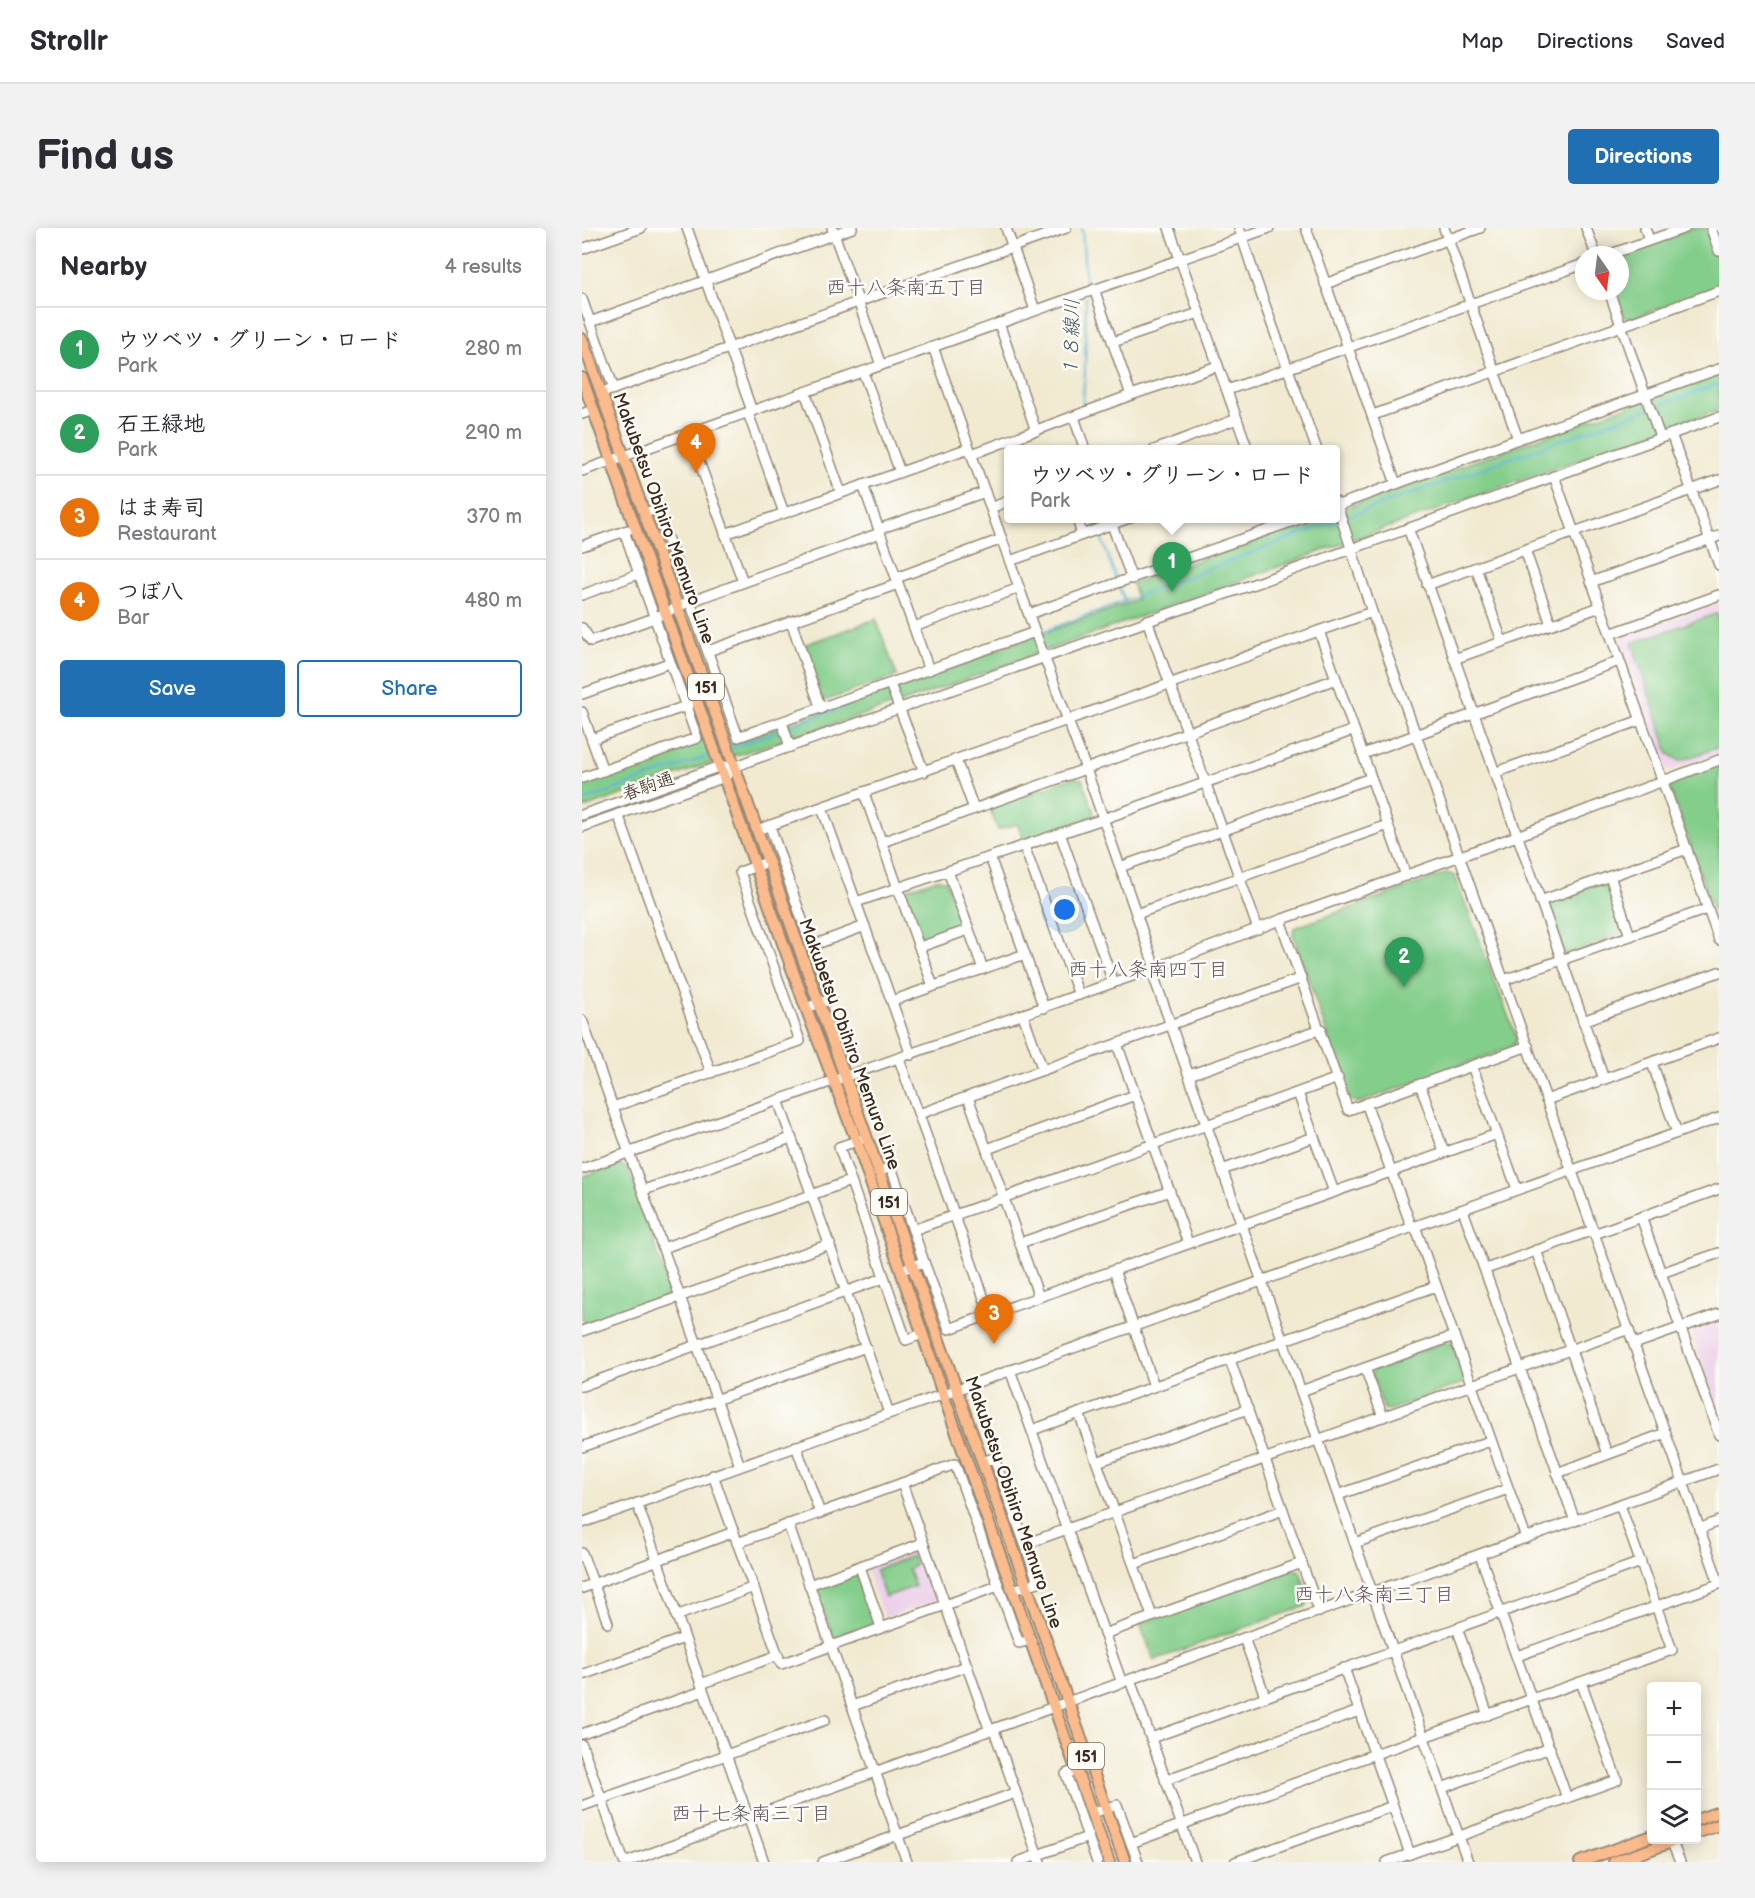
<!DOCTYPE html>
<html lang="en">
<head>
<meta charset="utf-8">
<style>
  body { margin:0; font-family:"Balsamiq Sans","Klee One",sans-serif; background:#f2f2f3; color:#2b2b33 }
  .controls { position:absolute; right:18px; bottom:18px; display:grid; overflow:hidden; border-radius:6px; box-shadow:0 3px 15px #0003 }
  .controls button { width:54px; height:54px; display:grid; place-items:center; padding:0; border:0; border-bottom:2px solid #e1e1e2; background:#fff; color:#2b2b33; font:30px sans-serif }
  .compass { position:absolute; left:993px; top:18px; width:54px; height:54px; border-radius:50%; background:#fff; box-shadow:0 3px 15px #0003; rotate:166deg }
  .you { position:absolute; left:483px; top:682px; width:21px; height:21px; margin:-15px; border:4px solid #fff; border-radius:50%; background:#1a73e8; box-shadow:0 0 0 9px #1a73e833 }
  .badge { display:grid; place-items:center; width:39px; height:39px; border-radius:50%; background:#1f6fb2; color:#fff; font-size:20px; font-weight:700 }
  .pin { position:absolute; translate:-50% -50px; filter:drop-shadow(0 2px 3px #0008) }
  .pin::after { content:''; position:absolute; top:32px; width:21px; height:18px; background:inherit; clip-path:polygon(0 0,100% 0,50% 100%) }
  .popup { position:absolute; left:422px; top:217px; width:336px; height:78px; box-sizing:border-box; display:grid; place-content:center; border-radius:6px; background:#fff; filter:drop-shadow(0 2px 4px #0005); font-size:20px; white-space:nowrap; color:#7c7c81 }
  .popup b { font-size:22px; color:#2b2b33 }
  .popup::after { content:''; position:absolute; left:50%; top:100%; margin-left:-12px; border:12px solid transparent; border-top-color:#fff }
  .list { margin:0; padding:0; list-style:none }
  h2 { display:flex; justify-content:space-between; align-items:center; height:78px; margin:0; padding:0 24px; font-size:26px }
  h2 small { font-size:20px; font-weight:400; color:#7c7c81 }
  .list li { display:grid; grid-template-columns:39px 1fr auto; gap:18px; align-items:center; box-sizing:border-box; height:84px; padding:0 24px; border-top:2px solid #e1e1e2 }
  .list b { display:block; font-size:22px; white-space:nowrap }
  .list p { margin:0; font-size:20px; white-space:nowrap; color:#7c7c81 }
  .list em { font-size:20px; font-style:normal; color:#7c7c81 }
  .actions { display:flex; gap:12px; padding:18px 24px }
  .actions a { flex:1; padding:14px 0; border:2px solid #1f6fb2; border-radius:6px; text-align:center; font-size:21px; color:#1f6fb2 }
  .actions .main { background:#1f6fb2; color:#fff }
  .icon { flex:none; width:33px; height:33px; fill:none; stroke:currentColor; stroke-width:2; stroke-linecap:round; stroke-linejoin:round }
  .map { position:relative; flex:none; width:1137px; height:1634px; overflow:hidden; border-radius:6px }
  header { display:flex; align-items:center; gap:36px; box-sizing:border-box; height:84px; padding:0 30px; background:#fff; border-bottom:2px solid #e1e1e2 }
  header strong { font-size:28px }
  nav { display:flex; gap:33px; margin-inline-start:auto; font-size:21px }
  .intro { display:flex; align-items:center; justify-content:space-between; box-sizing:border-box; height:144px; padding:0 36px }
  h1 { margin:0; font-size:42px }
  .button { padding:15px 27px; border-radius:6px; background:#1f6fb2; color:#fff; font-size:21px; font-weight:700 }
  main { display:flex; gap:36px; padding:0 36px }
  aside { flex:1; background:#fff; border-radius:6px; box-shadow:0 3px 15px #0003 }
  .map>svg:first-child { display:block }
  .built { fill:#ecd1ea }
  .green { fill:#84ce8b; stroke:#607c54; stroke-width:1.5 }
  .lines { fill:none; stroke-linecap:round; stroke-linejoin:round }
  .stream { stroke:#5ab4d7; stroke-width:2 }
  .minor-casing { stroke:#968a78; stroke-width:12 }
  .major-casing { stroke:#968a78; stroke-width:14 }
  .minor { stroke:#fff; stroke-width:9 }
  .major { stroke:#fbbb8c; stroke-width:10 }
  .labels { text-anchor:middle; stroke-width:5; stroke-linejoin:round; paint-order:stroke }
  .shield { fill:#fdfcf7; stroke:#75695f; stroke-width:1.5 }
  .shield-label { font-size:16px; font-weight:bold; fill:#3b2a1e }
  .street-label { font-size:18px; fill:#3b2a1e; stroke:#fdfcf7 }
  .neighbourhood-label { font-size:20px; fill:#655764; stroke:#fdfcf7 }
  .water-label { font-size:20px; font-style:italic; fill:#465a5f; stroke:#fdfcf7 }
</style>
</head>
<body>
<header>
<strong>Strollr</strong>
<nav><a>Map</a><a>Directions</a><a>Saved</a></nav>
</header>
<div class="intro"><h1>Find us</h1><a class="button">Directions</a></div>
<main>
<aside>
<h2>Nearby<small>4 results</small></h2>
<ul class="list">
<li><span class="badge" style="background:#2e9e5b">1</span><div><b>ウツベツ・グリーン・ロード</b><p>Park</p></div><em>280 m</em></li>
<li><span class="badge" style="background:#2e9e5b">2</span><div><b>石王緑地</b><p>Park</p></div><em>290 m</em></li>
<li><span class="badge" style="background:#e8710a">3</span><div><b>はま寿司</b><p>Restaurant</p></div><em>370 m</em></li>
<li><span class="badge" style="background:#e8710a">4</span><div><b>つぼ八</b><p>Bar</p></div><em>480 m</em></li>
</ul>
<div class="actions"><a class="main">Save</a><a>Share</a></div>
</aside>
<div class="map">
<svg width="1137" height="1634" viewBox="0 0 1137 1634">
  <rect width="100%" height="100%" fill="#fdfcf7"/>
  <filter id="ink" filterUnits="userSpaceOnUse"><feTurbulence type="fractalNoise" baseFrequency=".0167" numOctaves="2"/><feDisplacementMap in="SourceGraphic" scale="12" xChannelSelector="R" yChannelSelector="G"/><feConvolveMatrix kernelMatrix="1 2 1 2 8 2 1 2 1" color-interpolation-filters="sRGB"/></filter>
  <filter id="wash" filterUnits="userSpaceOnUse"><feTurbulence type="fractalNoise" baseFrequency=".008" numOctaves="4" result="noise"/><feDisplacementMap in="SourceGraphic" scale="24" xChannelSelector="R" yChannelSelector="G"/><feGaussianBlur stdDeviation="1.35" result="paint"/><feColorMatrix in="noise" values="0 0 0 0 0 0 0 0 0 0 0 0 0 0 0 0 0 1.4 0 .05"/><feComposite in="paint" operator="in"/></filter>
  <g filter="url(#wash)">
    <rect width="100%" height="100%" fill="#f1ead1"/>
    <g class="built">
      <path d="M1137 375V526L1086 543 1038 410Z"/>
      <path d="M1137 1094V1187L1109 1104Z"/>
      <path d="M337 1321 355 1372 302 1390 284 1341Z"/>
    </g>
    <g class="green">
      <path d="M1111 0H1124L1137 35V60L1047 91 1042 89 1032 63H1038V27H1036Z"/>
      <path d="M1137 145V182L779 309 318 475 123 537 0 581V555L123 510 128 523 555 372 550 355 733 291 754 290V283Z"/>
      <path d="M1136 385 1137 519 1098 533 1087 526 1050 415Z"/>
      <path d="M294 391 315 448 245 472 240 470 222 417Z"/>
      <path d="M1137 536V699L1087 558 1088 554Z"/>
      <path d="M493 549 500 551 512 584 510 589 442 612 435 596 416 602 407 579Z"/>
      <path d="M865 645 873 648 935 811 930 819 776 875 768 872 711 707 712 700Z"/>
      <path d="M357 651 364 653 379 693 376 700 345 712 339 710 323 666 324 661Z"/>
      <path d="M1021 654 1027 656 1044 704 986 726 981 724 964 679 966 674Z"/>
      <path d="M35 936 46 940 90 1067 3 1097 0 1089V949Z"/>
      <path d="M862 1114 871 1115 883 1152 881 1155 807 1182 802 1181 789 1146 790 1142Z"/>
      <path d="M330 1328 333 1338 326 1341 333 1358 303 1369 293 1342Z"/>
      <path d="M709 1341 718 1343 727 1371 724 1378 572 1432 558 1396Z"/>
      <path d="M270 1346 279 1349 295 1396 252 1412 235 1364 237 1358Z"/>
    </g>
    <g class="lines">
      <g class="stream">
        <path d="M500 0 504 63"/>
        <path d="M1072 179 1137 156"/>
        <path d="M500 183 503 144 504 69"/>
        <path d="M513 290 515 298"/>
        <path d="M761 290 1066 181"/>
        <path d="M517 303 534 351"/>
        <path d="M536 357 543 374"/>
        <path d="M455 406 756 292"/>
        <path d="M312 460 374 437"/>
        <path d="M205 500 307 462"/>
        <path d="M149 520 200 502"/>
        <path d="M0 573 129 527"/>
      </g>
    </g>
  </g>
  <g filter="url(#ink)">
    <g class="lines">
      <defs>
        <g id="minor">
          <path d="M105 0 170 183"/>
          <path d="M250 0 299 137"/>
          <path d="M424 0 453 82"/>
          <path d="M587 0 666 222"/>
          <path d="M657 0 673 49 735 222"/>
          <path d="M724 0 814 256"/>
          <path d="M862 0 936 211"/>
          <path d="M1004 0 1014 27"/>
          <path d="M1063 0 1067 12"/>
          <path d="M1129 0 1137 23"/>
          <path d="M0 21 59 0"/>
          <path d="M1026 27 1103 0"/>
          <path d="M743 56 898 0"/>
          <path d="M512 61 549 167"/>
          <path d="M1027 63 1078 209"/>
          <path d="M0 71 32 161"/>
          <path d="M8 94 270 0"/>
          <path d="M417 95 454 203"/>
          <path d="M531 114 617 85"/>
          <path d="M351 119 453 404 504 541 573 740"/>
          <path d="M281 144 318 244"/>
          <path d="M645 162 1002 36"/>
          <path d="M223 164 259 265"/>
          <path d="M20 165 484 0"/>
          <path d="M166 185 202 285"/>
          <path d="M0 186 11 182"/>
          <path d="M791 187 1137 63"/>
          <path d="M492 189 503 222"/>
          <path d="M107 206 161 354"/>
          <path d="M1089 206 1137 337"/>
          <path d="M572 222 655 191"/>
          <path d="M390 226 549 167 636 138"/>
          <path d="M0 243 687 0"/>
          <path d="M972 248 1137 712"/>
          <path d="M281 257 347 442"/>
          <path d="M754 274 790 384 1137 1355"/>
          <path d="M754 278 936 211 1137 141"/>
          <path d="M409 280 426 273"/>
          <path d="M62 285 75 281 156 509 453 404"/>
          <path d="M495 290 500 307"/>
          <path d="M530 297 550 351"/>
          <path d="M826 300 1022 851"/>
          <path d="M297 301 403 264"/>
          <path d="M143 306 387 220"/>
          <path d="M0 318 46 302"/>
          <path d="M943 322 969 396"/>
          <path d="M428 333 547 290"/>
          <path d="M894 340 920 413"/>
          <path d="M314 350 420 311"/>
          <path d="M1009 354 1137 308"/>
          <path d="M845 357 1137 252"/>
          <path d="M0 367 56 346"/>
          <path d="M447 386 720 290"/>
          <path d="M565 392 676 701"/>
          <path d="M209 393 239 481"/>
          <path d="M332 399 437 360"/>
          <path d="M0 400 9 413 72 390 107 374 298 305"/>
          <path d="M737 403 824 648"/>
          <path d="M1028 406 1137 367"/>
          <path d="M126 423 316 356"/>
          <path d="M872 431 1018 379"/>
          <path d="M308 456 342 544"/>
          <path d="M0 466 87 435"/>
          <path d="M0 484 21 543"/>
          <path d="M200 494 208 519"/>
          <path d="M10 511 107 477"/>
          <path d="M781 526 1037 433"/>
          <path d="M374 532 392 581"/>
          <path d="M912 545 1059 492"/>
          <path d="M0 550 115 510 42 303"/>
          <path d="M282 565 351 758"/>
          <path d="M240 580 329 827"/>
          <path d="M36 586 129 845"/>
          <path d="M0 587 139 538 153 539"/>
          <path d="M188 598 229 718"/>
          <path d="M0 599 143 549 153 539 167 533 669 357 1137 189"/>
          <path d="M175 602 790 384"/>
          <path d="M478 605 531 754"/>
          <path d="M300 614 754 451"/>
          <path d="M442 618 497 767"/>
          <path d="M408 629 462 780"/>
          <path d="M538 639 789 550"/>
          <path d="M366 643 401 741"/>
          <path d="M1028 648 1048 708"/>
          <path d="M958 673 1105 621"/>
          <path d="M274 674 521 591 772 502"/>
          <path d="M554 686 806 597"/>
          <path d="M698 692 766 882 946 818"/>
          <path d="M338 719 386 702"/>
          <path d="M569 741 886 1634"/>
          <path d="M922 752 1125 681"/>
          <path d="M310 773 443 726"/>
          <path d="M224 780 249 771 229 718 283 698"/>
          <path d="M441 787 461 842"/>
          <path d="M0 792 158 1238"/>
          <path d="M1001 793 1137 744"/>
          <path d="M535 816 606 1015"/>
          <path d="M317 831 408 1087"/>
          <path d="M1070 835 1095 905"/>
          <path d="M890 838 935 961"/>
          <path d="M607 847 739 801"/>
          <path d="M838 856 862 924"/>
          <path d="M716 865 752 964"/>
          <path d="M386 869 457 1069"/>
          <path d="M196 872 307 1185"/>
          <path d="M964 872 1137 810"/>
          <path d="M784 875 830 1000"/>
          <path d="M31 879 218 813 158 644 186 634"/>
          <path d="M337 886 720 750"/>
          <path d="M281 911 257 919 324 1112 340 1106"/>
          <path d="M405 921 553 867"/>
          <path d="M0 941 573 740 698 692 935 608 1137 532"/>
          <path d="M640 942 732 909"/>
          <path d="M296 944 309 939 331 1002"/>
          <path d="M62 962 209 910"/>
          <path d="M881 982 993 1293"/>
          <path d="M1059 989 1137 1207"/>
          <path d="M833 998 944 1310"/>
          <path d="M1012 1006 1137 961"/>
          <path d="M438 1015 588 963"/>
          <path d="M81 1020 268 953"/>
          <path d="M954 1022 1025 1226"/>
          <path d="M342 1034 331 1002 756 850"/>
          <path d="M904 1041 1011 1002"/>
          <path d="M319 1042 342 1034 367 1101 915 906"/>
          <path d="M532 1042 572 1158"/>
          <path d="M1079 1045 1137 1025"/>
          <path d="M0 1103 248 1016"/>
          <path d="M1052 1116 1137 1086"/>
          <path d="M648 1132 737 1384"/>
          <path d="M783 1140 801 1189"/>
          <path d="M428 1142 540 1455"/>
          <path d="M0 1158 302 1050"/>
          <path d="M719 1163 872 1108"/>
          <path d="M497 1185 570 1388"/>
          <path d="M450 1202 854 1058"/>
          <path d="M214 1218 238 1285"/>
          <path d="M0 1219 284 1119"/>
          <path d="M400 1234 412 1230 443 1316"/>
          <path d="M515 1234 666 1181"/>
          <path d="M975 1245 1084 1205"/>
          <path d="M131 1247 199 1436 416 1358"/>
          <path d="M320 1255 408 1503"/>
          <path d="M756 1267 908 1213"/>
          <path d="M55 1275 182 1634"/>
          <path d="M0 1295 1137 890"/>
          <path d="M206 1296 325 1634"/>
          <path d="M1117 1301 1137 1293"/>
          <path d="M155 1315 373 1236 437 1415 449 1412"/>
          <path d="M773 1315 926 1261"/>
          <path d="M0 1325 26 1395"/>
          <path d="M898 1327 985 1570"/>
          <path d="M552 1336 701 1282"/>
          <path d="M278 1339 299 1399"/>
          <path d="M227 1357 341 1315"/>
          <path d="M0 1360 152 1304"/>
          <path d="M431 1362 456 1354 443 1316 1047 1101"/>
          <path d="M94 1388 172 1359"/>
          <path d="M875 1400 906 1487"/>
          <path d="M522 1406 720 1335"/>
          <path d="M662 1410 683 1468"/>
          <path d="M935 1428 1137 1356"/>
          <path d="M762 1440 828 1626"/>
          <path d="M0 1447 102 1410"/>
          <path d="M548 1452 613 1634"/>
          <path d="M119 1456 196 1427"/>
          <path d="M270 1478 385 1438"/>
          <path d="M412 1502 458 1634"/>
          <path d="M0 1506 121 1463"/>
          <path d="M569 1510 1059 1334"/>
          <path d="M0 1517 42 1634"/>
          <path d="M583 1552 777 1483"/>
          <path d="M860 1560 968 1520"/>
          <path d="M0 1578 243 1492"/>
          <path d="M510 1585 535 1577 556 1634"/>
          <path d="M506 1609 515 1634"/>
          <path d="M1089 1612 1098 1634"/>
          <path d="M549 1615 793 1526 1090 1422 1038 1277"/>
          <path d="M45 1634 662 1410 1137 1241"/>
          <path d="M241 1634 433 1565"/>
          <path d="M436 1634 506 1609 484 1546 495 1542"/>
          <path d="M653 1634 811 1578"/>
          <path d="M805 1634 1035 1552 999 1454"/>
        </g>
        <g id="major">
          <path d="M0 111 543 1634"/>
          <path d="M0 150 224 780 275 914 361 1166 527 1634"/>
          <path d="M1114 1592 1137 1584"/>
          <path d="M1114 1605 1137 1597"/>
          <path d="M998 1634 1070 1608"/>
          <path d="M1032 1634 1096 1612"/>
        </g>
      </defs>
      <use href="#minor" class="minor-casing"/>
      <use href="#major" class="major-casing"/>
      <use href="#minor" class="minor"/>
      <use href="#major" class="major"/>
    </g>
  </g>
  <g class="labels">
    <g class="shield">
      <rect x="106" y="446" width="36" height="26" rx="4.5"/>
      <rect x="289" y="961" width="36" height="26" rx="4.5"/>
      <rect x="486" y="1515" width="36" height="26" rx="4.5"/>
    </g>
    <g class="shield-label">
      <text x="124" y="465">151</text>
      <text x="307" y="980">151</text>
      <text x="504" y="1534">151</text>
    </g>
    <g class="street-label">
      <text transform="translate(82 290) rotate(70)" y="6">Makubetsu Obihiro Memuro Line</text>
      <text transform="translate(66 558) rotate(-19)" y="6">春駒通</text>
      <text transform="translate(268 816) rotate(70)" y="6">Makubetsu Obihiro Memuro Line</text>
      <text transform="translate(432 1274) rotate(71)" y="6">Makubetsu Obihiro Memuro Line</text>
    </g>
    <g class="neighbourhood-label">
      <text x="324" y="66">西十八条南五丁目</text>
      <text x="566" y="748">西十八条南四丁目</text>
      <text x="792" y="1373">西十八条南三丁目</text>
      <text x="169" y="1592">西十七条南三丁目</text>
    </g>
    <g class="water-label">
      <text transform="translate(489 110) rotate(-89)" y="7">１８線川</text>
    </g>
  </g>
</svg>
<div class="controls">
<button>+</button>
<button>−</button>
<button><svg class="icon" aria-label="layers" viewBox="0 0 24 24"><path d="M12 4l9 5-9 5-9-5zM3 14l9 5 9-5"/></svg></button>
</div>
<svg class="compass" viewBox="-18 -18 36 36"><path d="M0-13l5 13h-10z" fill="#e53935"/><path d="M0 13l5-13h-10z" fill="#7c7c81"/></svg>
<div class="you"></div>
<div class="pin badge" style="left:590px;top:364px;background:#2e9e5b">1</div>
<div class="popup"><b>ウツベツ・グリーン・ロード</b>Park</div>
<div class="pin badge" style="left:822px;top:759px;background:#2e9e5b">2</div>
<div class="pin badge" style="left:412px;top:1116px;background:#e8710a">3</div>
<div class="pin badge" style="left:114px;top:245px;background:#e8710a">4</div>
</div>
</main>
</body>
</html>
